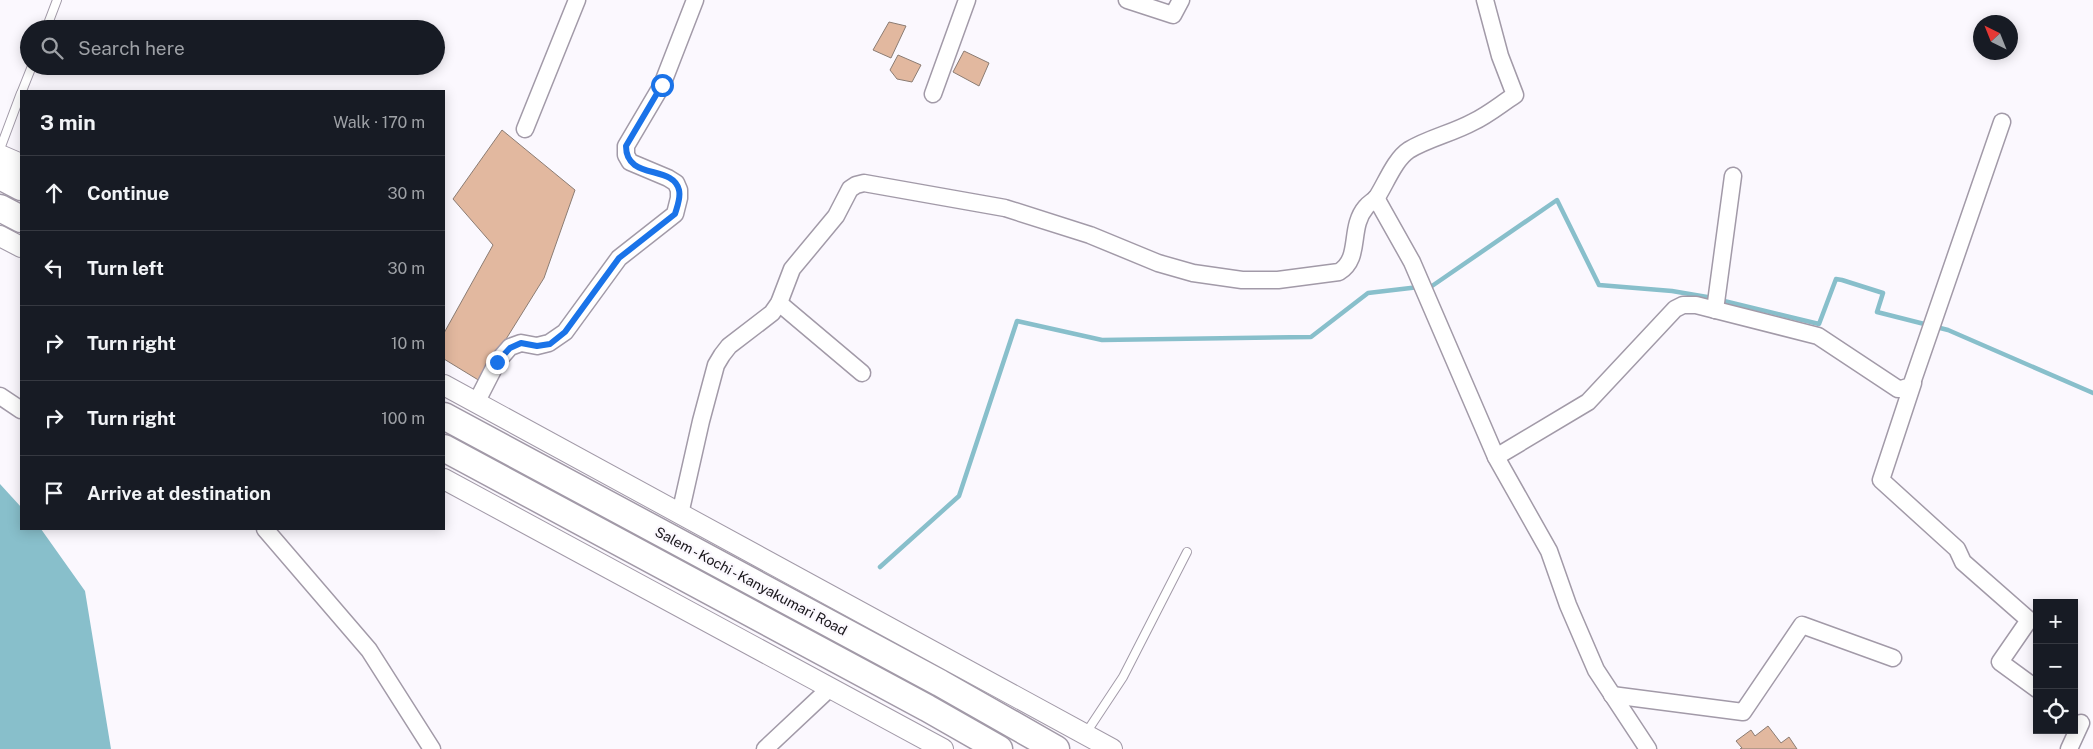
<!DOCTYPE html>
<html lang="en">
<head>
<meta charset="utf-8">
<style>
  body { margin:0; font-family:"Public Sans",sans-serif; background:#20242c; color:#f1f3f6 }
  .controls { position:absolute; right:15px; bottom:15px; display:grid; overflow:hidden; border-radius:0px; box-shadow:0 2px 12px #0003 }
  .controls button { width:45px; height:45px; display:grid; place-items:center; padding:0; border:0; border-bottom:1px solid #363941; background:#171b24; color:#f1f3f6; font:25px sans-serif }
  .compass { position:absolute; left:1973px; top:15px; width:45px; height:45px; border-radius:50%; background:#171b24; box-shadow:0 2px 12px #0003; rotate:317deg }
  .stop { position:absolute; width:15px; height:15px; margin:-11px; border:4px solid #1a73e8; border-radius:50%; background:#fff }
  .stop.end { background:#1a73e8; border-color:#fff; box-shadow:0 1px 5px #0008 }
  .list { margin:0; padding:0; list-style:none }
  h2 { display:flex; justify-content:space-between; align-items:center; height:65px; margin:0; padding:0 20px; font-size:21px }
  h2 small { font-size:16px; font-weight:400; color:#9ea1a6 }
  .list li { display:grid; grid-template-columns:32px 1fr auto; gap:15px; align-items:center; box-sizing:border-box; height:75px; padding:0 20px; border-top:1px solid #363941 }
  .list b { display:block; font-size:19px; white-space:nowrap }
  .list em { font-size:16px; font-style:normal; color:#9ea1a6 }
  .icon { flex:none; width:28px; height:28px; fill:none; stroke:currentColor; stroke-width:2; stroke-linecap:round; stroke-linejoin:round }
  .map { position:relative; flex:none; width:2093px; height:749px; overflow:hidden }
  .search { position:absolute; background:#171b24; box-shadow:0 2px 12px #0003; left:20px; top:20px; width:425px; height:55px; display:flex; align-items:center; gap:12px; box-sizing:border-box; padding:0 18px; border-radius:28px; color:#9ea1a6; font-size:19px }
  .panel { position:absolute; background:#171b24; box-shadow:0 2px 12px #0003; left:20px; top:90px; width:425px; height:440px; border-radius:0px }
  .map>svg:first-child { display:block }
  .water { fill:#88bfcb }
  .lines { fill:none; stroke-linecap:round; stroke-linejoin:round }
  .stream { stroke:#88bfcb; stroke-width:4.5 }
  .building { fill:#e2b89f; stroke:#8b7c73 }
  .service-casing { stroke:#a29aa8; stroke-width:10 }
  .minor-casing { stroke:#a29aa8; stroke-width:19 }
  .tertiary-casing { stroke:#a29aa8; stroke-width:22 }
  .trunk-casing { stroke:#a29aa8; stroke-width:29 }
  .service { stroke:#fff; stroke-width:8 }
  .minor { stroke:#fff; stroke-width:16 }
  .tertiary { stroke:#fff; stroke-width:20 }
  .trunk { stroke:#fff; stroke-width:26 }
  .route { stroke:#1a73e8; stroke-width:6 }
  .labels { text-anchor:middle; stroke-width:4.5; stroke-linejoin:round; paint-order:stroke }
  .street-label { font-size:14px; fill:#19161b; stroke:#fbf8fe }
</style>
</head>
<body>
<div class="map">
<svg width="2093" height="749" viewBox="0 0 2093 749">
  <rect width="100%" height="100%" fill="#fbf8fe"/>
  <path class="water" d="M0 484 21 507V529H41L85 591 111 749H0Z"/>
  <g class="lines">
    <g class="stream">
      <path d="M1426 286H1432L1557 200 1599 285 1672 291 1713 298"/>
      <path d="M1720 300 1819 324 1836 279 1842 280 1883 293 1877 312 1948 330 2093 393"/>
      <path d="M880 567 959 496 1017 321 1102 340 1311 337 1368 293 1419 287"/>
    </g>
  </g>
  <g class="building">
    <path d="M889 22 906 26 891 58 873 50Z"/>
    <path d="M964 51 989 63 979 86 953 72Z"/>
    <path d="M898 55 921 65 912 82 897 79 890 70Z"/>
    <path d="M502 130 575 190 544 278 480 381 444 359V333L493 245 453 199Z"/>
    <path d="M1768 726 1781 743 1789 737 1797 749H1740L1742 748 1736 741 1751 730 1755 736Z"/>
  </g>
  <g class="lines">
    <defs>
      <g id="service">
        <path d="M46 29 57 0"/>
        <path d="M22 91 32 66"/>
        <path d="M0 149 21 93"/>
        <path d="M1086 733 1123 677 1187 552"/>
      </g>
      <g id="minor">
        <path d="M1127 0 1173 15 1181 0"/>
        <path d="M933 94 967 0"/>
        <path d="M525 129 577 0"/>
        <path d="M1376 198 1412 262 1496 457 1549 551 1568 605 1596 670 1648 749"/>
        <path d="M779 303 862 373"/>
        <path d="M1715 310 1733 176"/>
        <path d="M1913 383 1881 480 1957 549 1963 562 2029 620 2000 662 2037 689"/>
        <path d="M0 396 21 410"/>
        <path d="M476 403 497 362 510 347 521 343 537 346 549 343 565 332 619 258 675 214 679 198V190L676 183 668 178 630 162 626 155V146L662 85 695 0"/>
        <path d="M1496 457 1588 402 1675 309 1683 305H1696L1818 336 1898 389H1901L1911 386 2002 122"/>
        <path d="M680 514 701 421 716 365 722 355 729 346 772 313 779 303 792 269 836 216 850 189 856 185 864 183 1005 208 1090 235 1158 263 1193 273 1242 280H1278L1339 272C1362 258 1348 228 1366 207 1369 203 1374 201 1377 197 1386 183 1395 159 1409 150 1429 138 1453 133 1473 122 1488 115 1501 104 1515 95L1500 56 1485 0"/>
        <path d="M265 529 369 650 432 749"/>
        <path d="M1612 695 1743 712 1802 625 1893 658"/>
        <path d="M765 749 830 688"/>
        <path d="M2069 749 2081 723"/>
      </g>
      <g id="tertiary">
        <path d="M0 155 21 164"/>
        <path d="M0 236 21 247"/>
        <path d="M444 385 1112 749"/>
        <path d="M444 479 943 749"/>
      </g>
      <g id="trunk">
        <path d="M0 176 21 187"/>
        <path d="M0 208 21 219"/>
        <path d="M444 416 940 683 1056 749"/>
        <path d="M444 448 927 708 999 749"/>
      </g>
    </defs>
    <use href="#service" class="service-casing"/>
    <use href="#minor" class="minor-casing"/>
    <use href="#tertiary" class="tertiary-casing"/>
    <use href="#trunk" class="trunk-casing"/>
    <use href="#service" class="service"/>
    <use href="#minor" class="minor"/>
    <use href="#tertiary" class="tertiary"/>
    <use href="#trunk" class="trunk"/>
  </g>
  <g class="lines">
    <path class="route" d="M497 362 510 348 521 343 537 346 550 344 565 332 619 258 675 214C677 207 681 198 679 190 673 164 626 181 626 146L662 85"/>
  </g>
  <g class="labels">
    <g class="street-label">
      <text transform="translate(751 581) rotate(28)" y="5">Salem - Kochi - Kanyakumari Road</text>
    </g>
  </g>
</svg>
<div class="controls">
<button>+</button>
<button>−</button>
<button><svg class="icon" aria-label="locate" viewBox="0 0 24 24"><circle cx="12" cy="12" r="6"/><path d="M12 2v4M12 18v4M2 12h4M18 12h4"/></svg></button>
</div>
<svg class="compass" viewBox="-18 -18 36 36"><path d="M0-13l5 13h-10z" fill="#e53935"/><path d="M0 13l5-13h-10z" fill="#9ea1a6"/></svg>
<div class="stop" style="left:662px;top:85px"></div>
<div class="stop end" style="left:497px;top:362px"></div>
<div class="search"><svg class="icon" aria-label="search" viewBox="0 0 24 24"><circle cx="10" cy="10" r="6"/><path d="M15 15l6 6"/></svg>Search here</div>
<section class="panel">
<h2>3 min<small>Walk · 170 m</small></h2>
<ul class="list">
<li><svg class="icon" aria-label="ahead" viewBox="0 0 24 24"><path d="M12 20V5M6 11l6-6 6 6"/></svg><div><b>Continue</b></div><em>30 m</em></li>
<li><svg class="icon" aria-label="left" viewBox="0 0 24 24"><path d="M17 20v-9H6M10 6l-5 5 5 5"/></svg><div><b>Turn left</b></div><em>30 m</em></li>
<li><svg class="icon" aria-label="right" viewBox="0 0 24 24"><path d="M7 20v-9h11M14 6l5 5-5 5"/></svg><div><b>Turn right</b></div><em>10 m</em></li>
<li><svg class="icon" aria-label="right" viewBox="0 0 24 24"><path d="M7 20v-9h11M14 6l5 5-5 5"/></svg><div><b>Turn right</b></div><em>100 m</em></li>
<li><svg class="icon" aria-label="arrive" viewBox="0 0 24 24"><path d="M6 21V4h12l-3 4 3 4H6"/></svg><div><b>Arrive at destination</b></div></li>
</ul>
</section>
</div>
</body>
</html>
